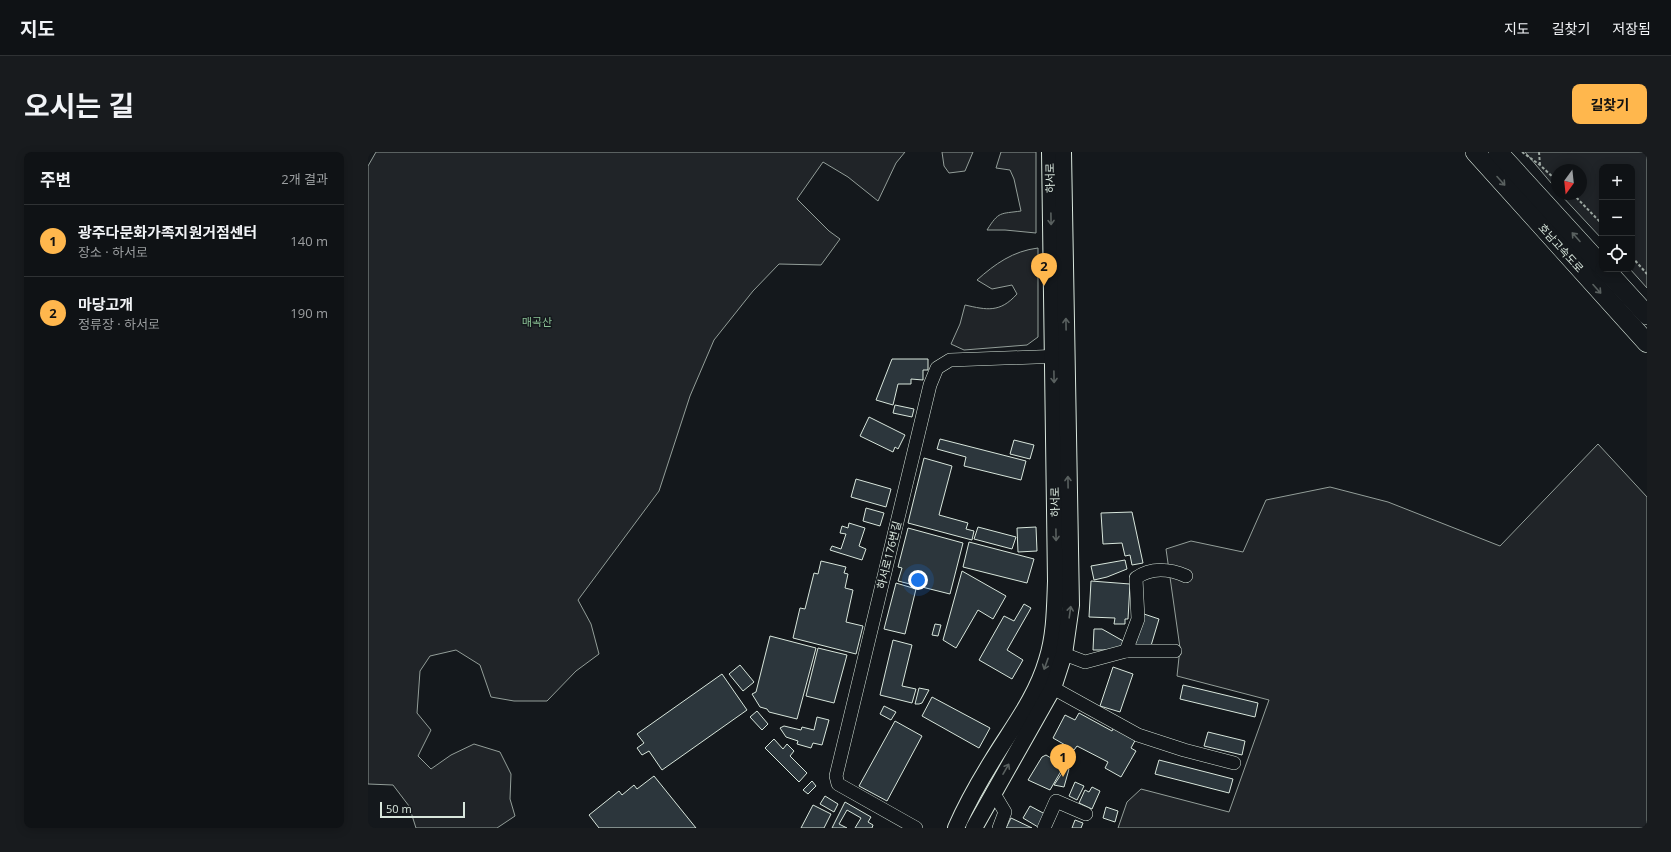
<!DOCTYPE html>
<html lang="ko">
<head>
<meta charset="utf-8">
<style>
  body { margin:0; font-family:"Open Sans","Noto Sans KR",sans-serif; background:#181b1e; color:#f1f3f6 }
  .controls { position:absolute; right:12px; top:12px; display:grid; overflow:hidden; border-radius:8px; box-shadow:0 2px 10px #0003 }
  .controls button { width:36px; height:36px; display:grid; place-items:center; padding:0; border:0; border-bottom:1px solid #2f3234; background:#0f1215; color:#f1f3f6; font:20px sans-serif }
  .compass { position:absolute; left:1183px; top:12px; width:36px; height:36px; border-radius:50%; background:#0f1215; box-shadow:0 2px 10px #0003; rotate:195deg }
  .scale { position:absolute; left:12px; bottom:10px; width:85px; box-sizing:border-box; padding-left:4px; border:2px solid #d8e6dc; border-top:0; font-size:11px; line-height:14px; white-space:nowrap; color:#d8e6dc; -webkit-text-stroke:3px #14181c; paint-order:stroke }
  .you { position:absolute; left:550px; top:428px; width:14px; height:14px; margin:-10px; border:3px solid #fff; border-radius:50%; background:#1a73e8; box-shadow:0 0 0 6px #1a73e833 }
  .badge { display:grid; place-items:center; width:26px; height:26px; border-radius:50%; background:#ffb74d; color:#111; font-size:13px; font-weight:700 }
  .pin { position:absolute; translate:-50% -33px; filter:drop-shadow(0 1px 2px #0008) }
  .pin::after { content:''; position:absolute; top:21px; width:14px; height:12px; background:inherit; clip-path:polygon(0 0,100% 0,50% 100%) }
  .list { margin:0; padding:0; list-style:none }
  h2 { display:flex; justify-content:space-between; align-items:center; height:52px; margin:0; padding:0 16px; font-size:17px }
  h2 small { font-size:13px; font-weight:400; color:#9b9ea0 }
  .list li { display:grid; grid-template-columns:26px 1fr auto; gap:12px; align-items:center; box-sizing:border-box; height:72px; padding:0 16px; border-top:1px solid #2f3234 }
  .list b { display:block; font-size:15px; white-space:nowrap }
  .list p { margin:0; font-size:13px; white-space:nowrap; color:#9b9ea0 }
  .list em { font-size:13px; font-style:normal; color:#9b9ea0 }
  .icon { flex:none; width:22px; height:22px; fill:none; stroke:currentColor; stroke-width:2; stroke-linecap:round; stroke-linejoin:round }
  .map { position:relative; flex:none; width:1279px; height:676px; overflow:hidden; border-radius:8px }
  header { display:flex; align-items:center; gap:24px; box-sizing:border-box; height:56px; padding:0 20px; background:#0f1215; border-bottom:1px solid #2f3234 }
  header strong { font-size:19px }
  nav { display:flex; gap:22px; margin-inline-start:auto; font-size:14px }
  .intro { display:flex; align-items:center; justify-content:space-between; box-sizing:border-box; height:96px; padding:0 24px }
  h1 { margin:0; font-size:28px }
  .button { padding:10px 18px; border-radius:8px; background:#ffb74d; color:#111; font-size:14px; font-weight:700 }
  main { display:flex; gap:24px; padding:0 24px }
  aside { flex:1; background:#0f1215; border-radius:8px; box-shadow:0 2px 10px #0003 }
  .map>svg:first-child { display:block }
  .green { fill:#202428; stroke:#939e99 }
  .building { fill:#2c363c; stroke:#d8e6dc }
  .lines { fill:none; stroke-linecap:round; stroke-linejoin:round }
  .minor-casing { stroke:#d8e6dc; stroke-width:14 }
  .major-casing { stroke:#d8e6dc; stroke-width:18 }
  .highway-casing { stroke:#d8e6dc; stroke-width:20 }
  .path { stroke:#9da8a2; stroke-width:2; stroke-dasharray:3 2; stroke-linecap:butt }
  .minor { stroke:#14181c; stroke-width:13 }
  .major { stroke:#14181c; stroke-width:16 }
  .highway { stroke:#14181c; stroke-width:19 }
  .oneway { stroke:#59605f }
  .labels { text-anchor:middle; stroke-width:3; stroke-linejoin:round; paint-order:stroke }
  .street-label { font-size:11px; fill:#d8e6dc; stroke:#14181c }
  .park-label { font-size:11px; fill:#8ac095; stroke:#14181c }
</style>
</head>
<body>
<header>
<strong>지도</strong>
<nav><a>지도</a><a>길찾기</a><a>저장됨</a></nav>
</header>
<div class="intro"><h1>오시는 길</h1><a class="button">길찾기</a></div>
<main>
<aside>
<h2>주변<small>2개 결과</small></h2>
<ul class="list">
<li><span class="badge">1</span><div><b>광주다문화가족지원거점센터</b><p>장소 · 하서로</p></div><em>140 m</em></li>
<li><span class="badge">2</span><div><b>마당고개</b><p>정류장 · 하서로</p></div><em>190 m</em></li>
</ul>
</aside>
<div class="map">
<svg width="1279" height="676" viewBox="0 0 1279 676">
  <rect width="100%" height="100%" fill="#14181c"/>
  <g class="green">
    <path d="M8 0H537L528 11 510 49 480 25 455 10 429 47 461 79 472 87 453 113 411 112 385 139 346 188 322 244 291 339 210 448 223 472 231 502 208 519 179 549H146L123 545 112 513 88 498 62 504 52 519 49 561 63 578 50 604 63 617 83 603 106 592 132 600 143 622 142 647 147 664 129 676H48L41 654 25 633 0 632V14Z"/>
    <path d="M574 0H605L597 19 581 21 576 14Z"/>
    <path d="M633 0H668V81L637 78H619C631 59 632 62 653 59L646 27 642 18 628 16Z"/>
    <path d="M1157 0H1279V136L1262 117H1264V15H1234V87L1192 42H1213V18H1189V38Z"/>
    <path d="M670 96V185L659 193 596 198 583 192 592 172 597 153C619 158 632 161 649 142L644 133 624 137 609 128C627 112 645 99 670 96Z"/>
    <path d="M1230 292 1279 345V676H750L759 650 773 637 861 660 901 548 809 524 812 496 798 397 823 389 875 400 898 348 962 335 1020 350 1132 394Z"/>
  </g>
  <g class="building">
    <path d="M524 207H560V218H555V228L543 227V232H530L525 253 508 248Z"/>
    <path d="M527 253 546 257 544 265 525 261Z"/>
    <path d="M501 265 537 283 530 297 527 295 525 300 492 284Z"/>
    <path d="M572 287 658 309 653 328 596 314 598 305 569 297Z"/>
    <path d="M646 288 666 293 662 307 642 302Z"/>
    <path d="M556 306 584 314 571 363 600 371 598 377 606 379 604 388 540 371Z"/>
    <path d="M488 327 523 337 518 355 483 345Z"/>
    <path d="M498 356 516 361 512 374 495 369Z"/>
    <path d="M764 360 775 411 764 413 762 403 757 404 754 391 735 392 733 361Z"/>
    <path d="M481 371 497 376 491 394 498 397 494 408 462 398 464 394 473 397 478 382 472 381 474 374 480 376Z"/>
    <path d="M610 375 648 385 644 397 606 387Z"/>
    <path d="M668 375 669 399 650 400 649 376Z"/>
    <path d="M540 376 595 391 582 442 530 429 534 416 530 415Z"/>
    <path d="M601 390 666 407 659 431 595 415Z"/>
    <path d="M757 408 759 417 739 425 726 428 723 414Z"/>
    <path d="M453 409 478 415 476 421 480 422 477 436 485 438 478 470 495 474 488 502 425 486 432 456 437 457 446 421 450 422Z"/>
    <path d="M594 419 638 444 625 467 610 458 588 496 575 488Z"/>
    <path d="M723 429 762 432 760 467H757V472H746L747 466 721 465Z"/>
    <path d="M528 431 548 437 537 482 516 477Z"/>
    <path d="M656 452 663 456 639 498 655 508 644 527 611 508 636 464 646 469Z"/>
    <path d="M776 462 791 467 782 497 766 492Z"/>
    <path d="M567 472 573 473 570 484 564 483Z"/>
    <path d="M726 477H734L757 490 756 494 740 498H725Z"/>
    <path d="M402 484 448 496 429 567 401 560 399 557 392 555 384 542 388 540Z"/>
    <path d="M525 488 544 493 534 534 548 537 544 551 512 543Z"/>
    <path d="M450 496 479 503 466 551 438 544Z"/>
    <path d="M372 513 386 530 375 539 361 522Z"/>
    <path d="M745 515 765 522 752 560 732 554Z"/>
    <path d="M354 522 379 558 294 618 281 599 274 603 269 596 276 591 269 582Z"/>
    <path d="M815 533 890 551 887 565 812 547Z"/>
    <path d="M551 536 561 538 554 551 551 552H547Z"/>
    <path d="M564 545 622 576 611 596 554 564Z"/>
    <path d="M516 554 528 560 523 568 512 562Z"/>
    <path d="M389 559 400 572 394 578 382 565Z"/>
    <path d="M711 561 744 579 747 573 769 585 763 596 768 599 753 625 737 616 740 610 709 594 706 598 685 586 697 563 707 568Z"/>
    <path d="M449 565 461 568 454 593 445 591 443 596 429 592 430 589 418 585 412 576 416 574 433 578 434 575 446 578Z"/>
    <path d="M527 569 554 584 519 649 491 634Z"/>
    <path d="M840 580 877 589 874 603 836 594Z"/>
    <path d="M406 587 415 597 419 592 426 599 422 604 439 621 431 630 397 596Z"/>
    <path d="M678 603 696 614 682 638 660 628 674 605Z"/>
    <path d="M791 608 865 627 861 641 787 622Z"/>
    <path d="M698 615 701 617 696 635 686 633Z"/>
    <path d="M286 624 328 676H231L221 663 251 639 254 643 266 633 269 637Z"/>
    <path d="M444 629 448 634 440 642 435 638Z"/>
    <path d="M707 630 716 634 709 648 701 644Z"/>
    <path d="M724 635 732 639 724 657 711 651 717 638 721 640Z"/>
    <path d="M457 644 470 652 466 660 452 652Z"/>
    <path d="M477 650 503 665 500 670 505 673 504 676H487L493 666 479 658 471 672 479 676H464Z"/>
    <path d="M445 653 463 662 456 676H433Z"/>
    <path d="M662 654 677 662 670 675 655 666Z"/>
    <path d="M738 655 750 659 747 670 735 666Z"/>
    <path d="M643 666 664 676H638Z"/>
    <path d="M707 668 715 671 713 676H704Z"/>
  </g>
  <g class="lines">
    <defs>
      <g id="minor">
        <path d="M758 499 770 467 768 426C783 415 802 417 818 424"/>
        <path d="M696 502 717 510 758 499H807"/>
        <path d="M685 536 770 583 816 598 866 611"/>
        <path d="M625 640 637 660 631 676"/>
        <path d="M548 676 470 632 468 624 562 233 569 216 582 208 695 204"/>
        <path d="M676 676 688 649 718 662"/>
      </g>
      <g id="major">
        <path d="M588 676C598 653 611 630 624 609 644 576 668 546 679 508 687 483 687 455 688 429L682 0"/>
        <path d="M606 676 685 536 696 502 703 453 695 0"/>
      </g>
      <g id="highway">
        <path d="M1107 0 1279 191"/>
        <path d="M1130 0 1234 114"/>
        <path d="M1237 117 1279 163"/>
      </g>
    </defs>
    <use href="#minor" class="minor-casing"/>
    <use href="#major" class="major-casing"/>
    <use href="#highway" class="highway-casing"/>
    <g class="path">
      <path d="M1154 0 1172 13 1189 29"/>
      <path d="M1171 0 1172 13"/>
      <path d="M1205 42 1234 72"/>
      <path d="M1264 105 1279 122"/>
    </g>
    <use href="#minor" class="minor"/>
    <use href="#major" class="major"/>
    <use href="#highway" class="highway"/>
  </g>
  <defs><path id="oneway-shaft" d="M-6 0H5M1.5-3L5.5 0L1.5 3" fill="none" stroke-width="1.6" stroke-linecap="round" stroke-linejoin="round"/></defs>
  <g class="oneway">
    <use href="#oneway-shaft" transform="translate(1133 29) rotate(48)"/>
    <use href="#oneway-shaft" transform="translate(683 67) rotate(89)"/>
    <use href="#oneway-shaft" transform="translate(1208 85) rotate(-132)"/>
    <use href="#oneway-shaft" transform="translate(1229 137) rotate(48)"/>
    <use href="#oneway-shaft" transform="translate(698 172) rotate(-91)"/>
    <use href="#oneway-shaft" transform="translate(686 225) rotate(89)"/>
    <use href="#oneway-shaft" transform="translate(700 330) rotate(-91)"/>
    <use href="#oneway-shaft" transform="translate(688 383) rotate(89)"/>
    <use href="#oneway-shaft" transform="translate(702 460) rotate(-82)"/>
    <use href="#oneway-shaft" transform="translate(678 512) rotate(110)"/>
    <use href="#oneway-shaft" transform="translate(638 617) rotate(-60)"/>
  </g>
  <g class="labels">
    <g class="street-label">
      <text transform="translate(682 26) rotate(-91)" y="4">하서로</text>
      <text transform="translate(1193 96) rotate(48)" y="4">호남고속도로</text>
      <text transform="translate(687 350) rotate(-91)" y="4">하서로</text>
      <text transform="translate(521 403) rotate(-76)" y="4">하서로176번길</text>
    </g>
    <g class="park-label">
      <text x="169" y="174">매곡산</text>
    </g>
  </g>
</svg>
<div class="controls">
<button>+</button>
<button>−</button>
<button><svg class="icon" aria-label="locate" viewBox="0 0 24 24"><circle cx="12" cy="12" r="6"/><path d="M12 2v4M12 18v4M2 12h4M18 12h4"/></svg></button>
</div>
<svg class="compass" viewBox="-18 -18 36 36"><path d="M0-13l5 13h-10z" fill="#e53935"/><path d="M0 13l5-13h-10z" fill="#9b9ea0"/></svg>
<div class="scale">50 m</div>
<div class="you"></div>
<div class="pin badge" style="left:695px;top:625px">1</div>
<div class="pin badge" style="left:676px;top:134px">2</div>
</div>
</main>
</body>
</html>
